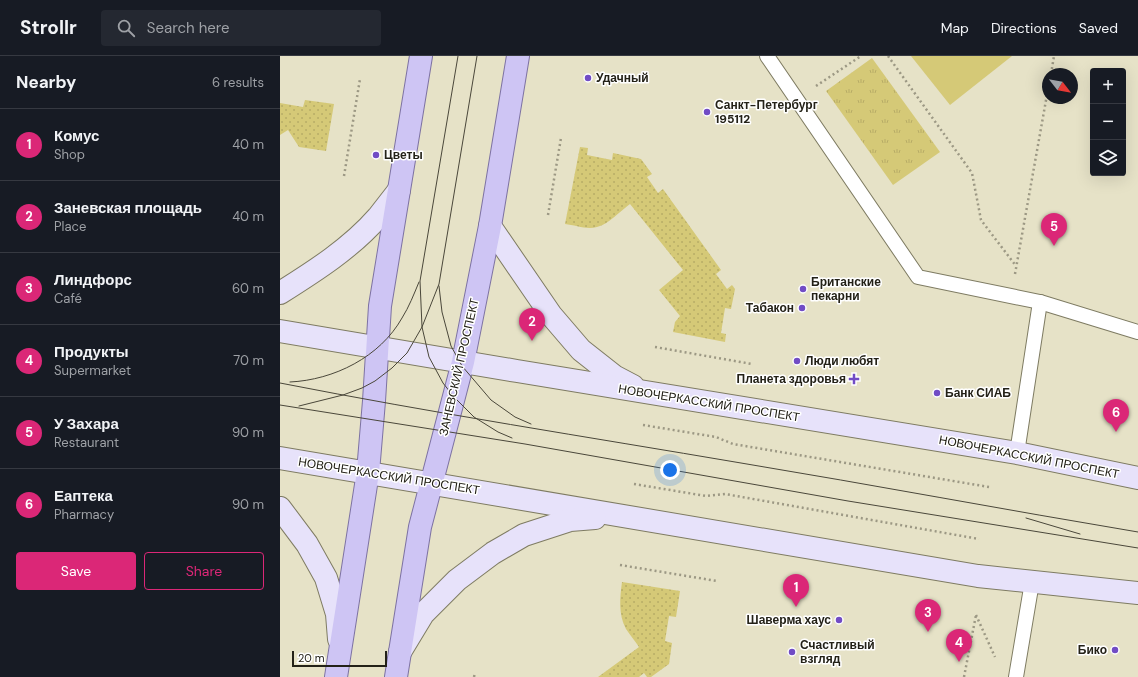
<!DOCTYPE html>
<html lang="en">
<head>
<meta charset="utf-8">
<style>
  body { margin:0; font-family:"DM Sans",sans-serif; background:#242831; color:#f1f3f6 }
  .controls { position:absolute; right:12px; top:12px; display:grid; overflow:hidden; border-radius:4px; box-shadow:0 4px 16px #0002 }
  .controls button { width:36px; height:36px; display:grid; place-items:center; padding:0; border:0; border-bottom:1px solid #363941; background:#171b24; color:#f1f3f6; font:20px sans-serif }
  .compass { position:absolute; left:762px; top:12px; width:36px; height:36px; border-radius:50%; background:#171b24; box-shadow:0 4px 16px #0002; rotate:121deg }
  .scale { position:absolute; left:12px; bottom:10px; width:95px; box-sizing:border-box; padding-left:4px; border:2px solid #232117; border-top:0; font-size:11px; line-height:14px; white-space:nowrap; color:#232117; -webkit-text-stroke:3px #fff; paint-order:stroke }
  .you { position:absolute; left:390px; top:414px; width:14px; height:14px; margin:-10px; border:3px solid #fff; border-radius:50%; background:#1a73e8; box-shadow:0 0 0 6px #1a73e833 }
  .badge { display:grid; place-items:center; width:26px; height:26px; border-radius:50%; background:#db2777; color:#fff; font-size:13px; font-weight:700 }
  .pin { position:absolute; translate:-50% -33px; filter:drop-shadow(0 1px 2px #0008) }
  .pin::after { content:''; position:absolute; top:21px; width:14px; height:12px; background:inherit; clip-path:polygon(0 0,100% 0,50% 100%) }
  .list { margin:0; padding:0; list-style:none }
  h2 { display:flex; justify-content:space-between; align-items:center; height:52px; margin:0; padding:0 16px; font-size:17px }
  h2 small { font-size:13px; font-weight:400; color:#9ea1a6 }
  .list li { display:grid; grid-template-columns:26px 1fr auto; gap:12px; align-items:center; box-sizing:border-box; height:72px; padding:0 16px; border-top:1px solid #363941 }
  .list b { display:block; font-size:15px; white-space:nowrap }
  .list p { margin:0; font-size:13px; white-space:nowrap; color:#9ea1a6 }
  .list em { font-size:13px; font-style:normal; color:#9ea1a6 }
  .actions { display:flex; gap:8px; padding:12px 16px }
  .actions a { flex:1; padding:9px 0; border:1px solid #db2777; border-radius:4px; text-align:center; font-size:14px; color:#db2777 }
  .actions .main { background:#db2777; color:#fff }
  .icon { flex:none; width:22px; height:22px; fill:none; stroke:currentColor; stroke-width:2; stroke-linecap:round; stroke-linejoin:round }
  .map { position:relative; flex:none; width:858px; height:621px; overflow:hidden }
  header { display:flex; align-items:center; gap:24px; box-sizing:border-box; height:56px; padding:0 20px; background:#171b24; border-bottom:1px solid #363941 }
  header strong { font-size:19px }
  nav { display:flex; gap:22px; margin-inline-start:auto; font-size:14px }
  .search { width:280px; height:36px; background:#242831; display:flex; align-items:center; gap:10px; box-sizing:border-box; padding:0 14px; border-radius:4px; color:#9ea1a6; font-size:15px }
  main { display:flex }
  aside { flex:1; background:#171b24 }
  .map>svg:first-child { display:block }
  .grass { fill:url(#grass-dots) }
  .park { fill:url(#park-tufts) }
  .garden { fill:#d5c977 }
  .lines { fill:none; stroke-linecap:round; stroke-linejoin:round }
  .lane-casing { stroke:#7e7b62; stroke-width:16 }
  .secondary-casing { stroke:#7e7b62; stroke-width:24 }
  .primary-casing { stroke:#7d72a2; stroke-width:24 }
  .path { stroke:#9c9884; stroke-width:2.5; stroke-dasharray:2 3; stroke-linecap:butt }
  .lane { stroke:#fff; stroke-width:14 }
  .secondary { stroke:#e7e2fa; stroke-width:22 }
  .primary { stroke:#cec5f4; stroke-width:22 }
  .tram { stroke:#4a473a; stroke-width:1 }
  .poi-dot { fill:#714cc5; stroke:#fff; stroke-width:1.5 }
  .labels { text-anchor:middle; stroke-width:3; stroke-linejoin:round; paint-order:stroke }
  .poi-label { font-size:12px; font-weight:bold; fill:#232117; stroke:#fff; text-anchor:start }
  .street-label { font-size:12px; fill:#232117; stroke:#fff }
</style>
</head>
<body>
<header>
<strong>Strollr</strong>
<div class="search"><svg class="icon" aria-label="search" viewBox="0 0 24 24"><circle cx="10" cy="10" r="6"/><path d="M15 15l6 6"/></svg>Search here</div>
<nav><a>Map</a><a>Directions</a><a>Saved</a></nav>
</header>
<main>
<aside>
<h2>Nearby<small>6 results</small></h2>
<ul class="list">
<li><span class="badge">1</span><div><b>Комус</b><p>Shop</p></div><em>40 m</em></li>
<li><span class="badge">2</span><div><b>Заневская площадь</b><p>Place</p></div><em>40 m</em></li>
<li><span class="badge">3</span><div><b>Линдфорс</b><p>Café</p></div><em>60 m</em></li>
<li><span class="badge">4</span><div><b>Продукты</b><p>Supermarket</p></div><em>70 m</em></li>
<li><span class="badge">5</span><div><b>У Захара</b><p>Restaurant</p></div><em>90 m</em></li>
<li><span class="badge">6</span><div><b>Еаптека</b><p>Pharmacy</p></div><em>90 m</em></li>
</ul>
<div class="actions"><a class="main">Save</a><a>Share</a></div>
</aside>
<div class="map">
<svg width="858" height="621" viewBox="0 0 858 621">
  <defs>
    <pattern id="grass-dots" width="8" height="8" patternUnits="userSpaceOnUse"><rect width="8" height="8" fill="#d5c977"/><path d="M2 2h.1M6 6h.1" fill="none" stroke="#b7ac66" stroke-width="1.8" stroke-linecap="round"/></pattern>
    <pattern id="park-tufts" width="24" height="20" patternUnits="userSpaceOnUse"><rect width="24" height="20" fill="#d5c977"/><path d="M3 7l-1-3M5 7V3M7 7l1-3M15 17l-1-3M17 17v-4M19 17l1-3" fill="none" stroke="#b7ac66"/></pattern>
  </defs>
  <rect width="100%" height="100%" fill="#e6e2c7"/>
  <g class="grass">
    <path d="M25 44 54 48 46 95 19 91 8 74 0 79V47L23 51Z"/>
    <path d="M300 91 308 92 307 99 332 104 333 97 361 103 372 118 367 121 378 137 383 133 441 214 436 218 447 233 452 229 455 233 451 253 445 252 441 277 446 278 445 286 393 276 395 266 400 260 379 234 403 214 350 148C340 155 329 168 317 171 307 174 295 169 285 168Z"/>
    <path d="M342 526 400 535 396 561 389 560 385 585 392 587 389 608 371 621H367L364 617 359 621H318L359 591C355 585 350 579 346 573 338 558 340 541 342 526Z"/>
  </g>
  <path class="park" d="M592 2 660 96 613 129 546 35Z"/>
  <path class="garden" d="M631 0H732L670 49Z"/>
  <g class="lines">
    <defs>
      <g id="lane">
        <path d="M487 0 638 221 760 246 858 276"/>
        <path d="M737 397 760 246"/>
        <path d="M736 621 752 526"/>
      </g>
      <g id="secondary">
        <path d="M210 170 271 259 301 294 334 320 353 330"/>
        <path d="M0 237C35 215 71 192 98 161 105 152 112 143 119 134"/>
        <path d="M0 275 237 315 737 397 858 422"/>
        <path d="M0 402 698 520 858 537"/>
        <path d="M0 452 27 488 46 522 57 558 59 583"/>
        <path d="M120 596 143 558 177 524 213 497 244 479 290 464 315 462"/>
      </g>
      <g id="primary">
        <path d="M56 621 88 416 94 345 100 250 141 0"/>
        <path d="M116 621 140 471 183 306 210 170 238 0"/>
      </g>
    </defs>
    <use href="#lane" class="lane-casing"/>
    <use href="#secondary" class="secondary-casing"/>
    <use href="#primary" class="primary-casing"/>
    <g class="path">
      <path d="M608 0 692 117 701 164 736 210"/>
      <path d="M771 18 774 0"/>
      <path d="M536 30 581 0"/>
      <path d="M64 120 80 23"/>
      <path d="M268 159 281 82"/>
      <path d="M735 218 768 33"/>
      <path d="M375 291 472 308"/>
      <path d="M363 369 436 381 453 388 709 431"/>
      <path d="M354 428 426 440 445 438 699 483"/>
      <path d="M340 509 437 525"/>
      <path d="M696 559 715 601"/>
      <path d="M194 621 195 617"/>
      <path d="M684 621 696 559"/>
    </g>
    <use href="#lane" class="lane"/>
    <use href="#secondary" class="secondary"/>
    <use href="#primary" class="primary"/>
    <g class="tram">
      <path d="M178 0 140 225 142 271 149 301 163 327 174 341 194 361 218 376 232 382"/>
      <path d="M159 230 162 256 171 290 182 310 211 344 235 361 251 368"/>
      <path d="M10 326C54 324 100 301 122 262 129 251 134 238 139 226"/>
      <path d="M0 327C153 357 308 381 461 407 594 429 726 454 858 476"/>
      <path d="M0 349 245 388 568 445 858 492"/>
      <path d="M19 350 63 339 82 332 95 325 112 312 127 297 142 271 159 228 197 0"/>
      <path d="M746 462 800 478"/>
    </g>
  </g>
  <g class="poi-dot">
    <circle cx="308" cy="22" r="4"/>
    <circle cx="427" cy="56" r="4"/>
    <circle cx="96" cy="99" r="4"/>
    <circle cx="523" cy="233" r="4"/>
    <circle cx="522" cy="252" r="4"/>
    <circle cx="517" cy="305" r="4"/>
    <path d="M572 317h4v4h4v4h-4v4h-4v-4h-4v-4h4z"/>
    <circle cx="657" cy="337" r="4"/>
    <circle cx="559" cy="564" r="4"/>
    <circle cx="835" cy="594" r="4"/>
    <circle cx="512" cy="596" r="4"/>
  </g>
  <g class="labels">
    <g class="poi-label">
      <text x="316" y="26">Удачный</text>
      <text x="435" y="53">Санкт-Петербург<tspan x="435" dy="14">195112</tspan></text>
      <text x="104" y="103">Цветы</text>
      <text x="531" y="230">Британские<tspan x="531" dy="14">пекарни</tspan></text>
      <text x="514" y="256" text-anchor="end">Табакон</text>
      <text x="525" y="309">Люди любят</text>
      <text x="566" y="327" text-anchor="end">Планета здоровья</text>
      <text x="665" y="341">Банк СИАБ</text>
      <text x="551" y="568" text-anchor="end">Шаверма хаус</text>
      <text x="520" y="593">Счастливый<tspan x="520" dy="14">взгляд</tspan></text>
      <text x="827" y="598" text-anchor="end">Бико</text>
    </g>
    <g class="street-label">
      <text transform="translate(179 311) rotate(-77)" y="4">ЗАНЕВСКИЙ ПРОСПЕКТ</text>
      <text transform="translate(429 347) rotate(9)" y="4">НОВОЧЕРКАССКИЙ ПРОСПЕКТ</text>
      <text transform="translate(749 401) rotate(11)" y="4">НОВОЧЕРКАССКИЙ ПРОСПЕКТ</text>
      <text transform="translate(109 420) rotate(9)" y="4">НОВОЧЕРКАССКИЙ ПРОСПЕКТ</text>
    </g>
  </g>
</svg>
<div class="controls">
<button>+</button>
<button>−</button>
<button><svg class="icon" aria-label="layers" viewBox="0 0 24 24"><path d="M12 4l9 5-9 5-9-5zM3 14l9 5 9-5"/></svg></button>
</div>
<svg class="compass" viewBox="-18 -18 36 36"><path d="M0-13l5 13h-10z" fill="#e53935"/><path d="M0 13l5-13h-10z" fill="#9ea1a6"/></svg>
<div class="scale">20 m</div>
<div class="you"></div>
<div class="pin badge" style="left:516px;top:551px">1</div>
<div class="pin badge" style="left:252px;top:285px">2</div>
<div class="pin badge" style="left:648px;top:576px">3</div>
<div class="pin badge" style="left:679px;top:606px">4</div>
<div class="pin badge" style="left:774px;top:190px">5</div>
<div class="pin badge" style="left:836px;top:376px">6</div>
</div>
</main>
</body>
</html>
